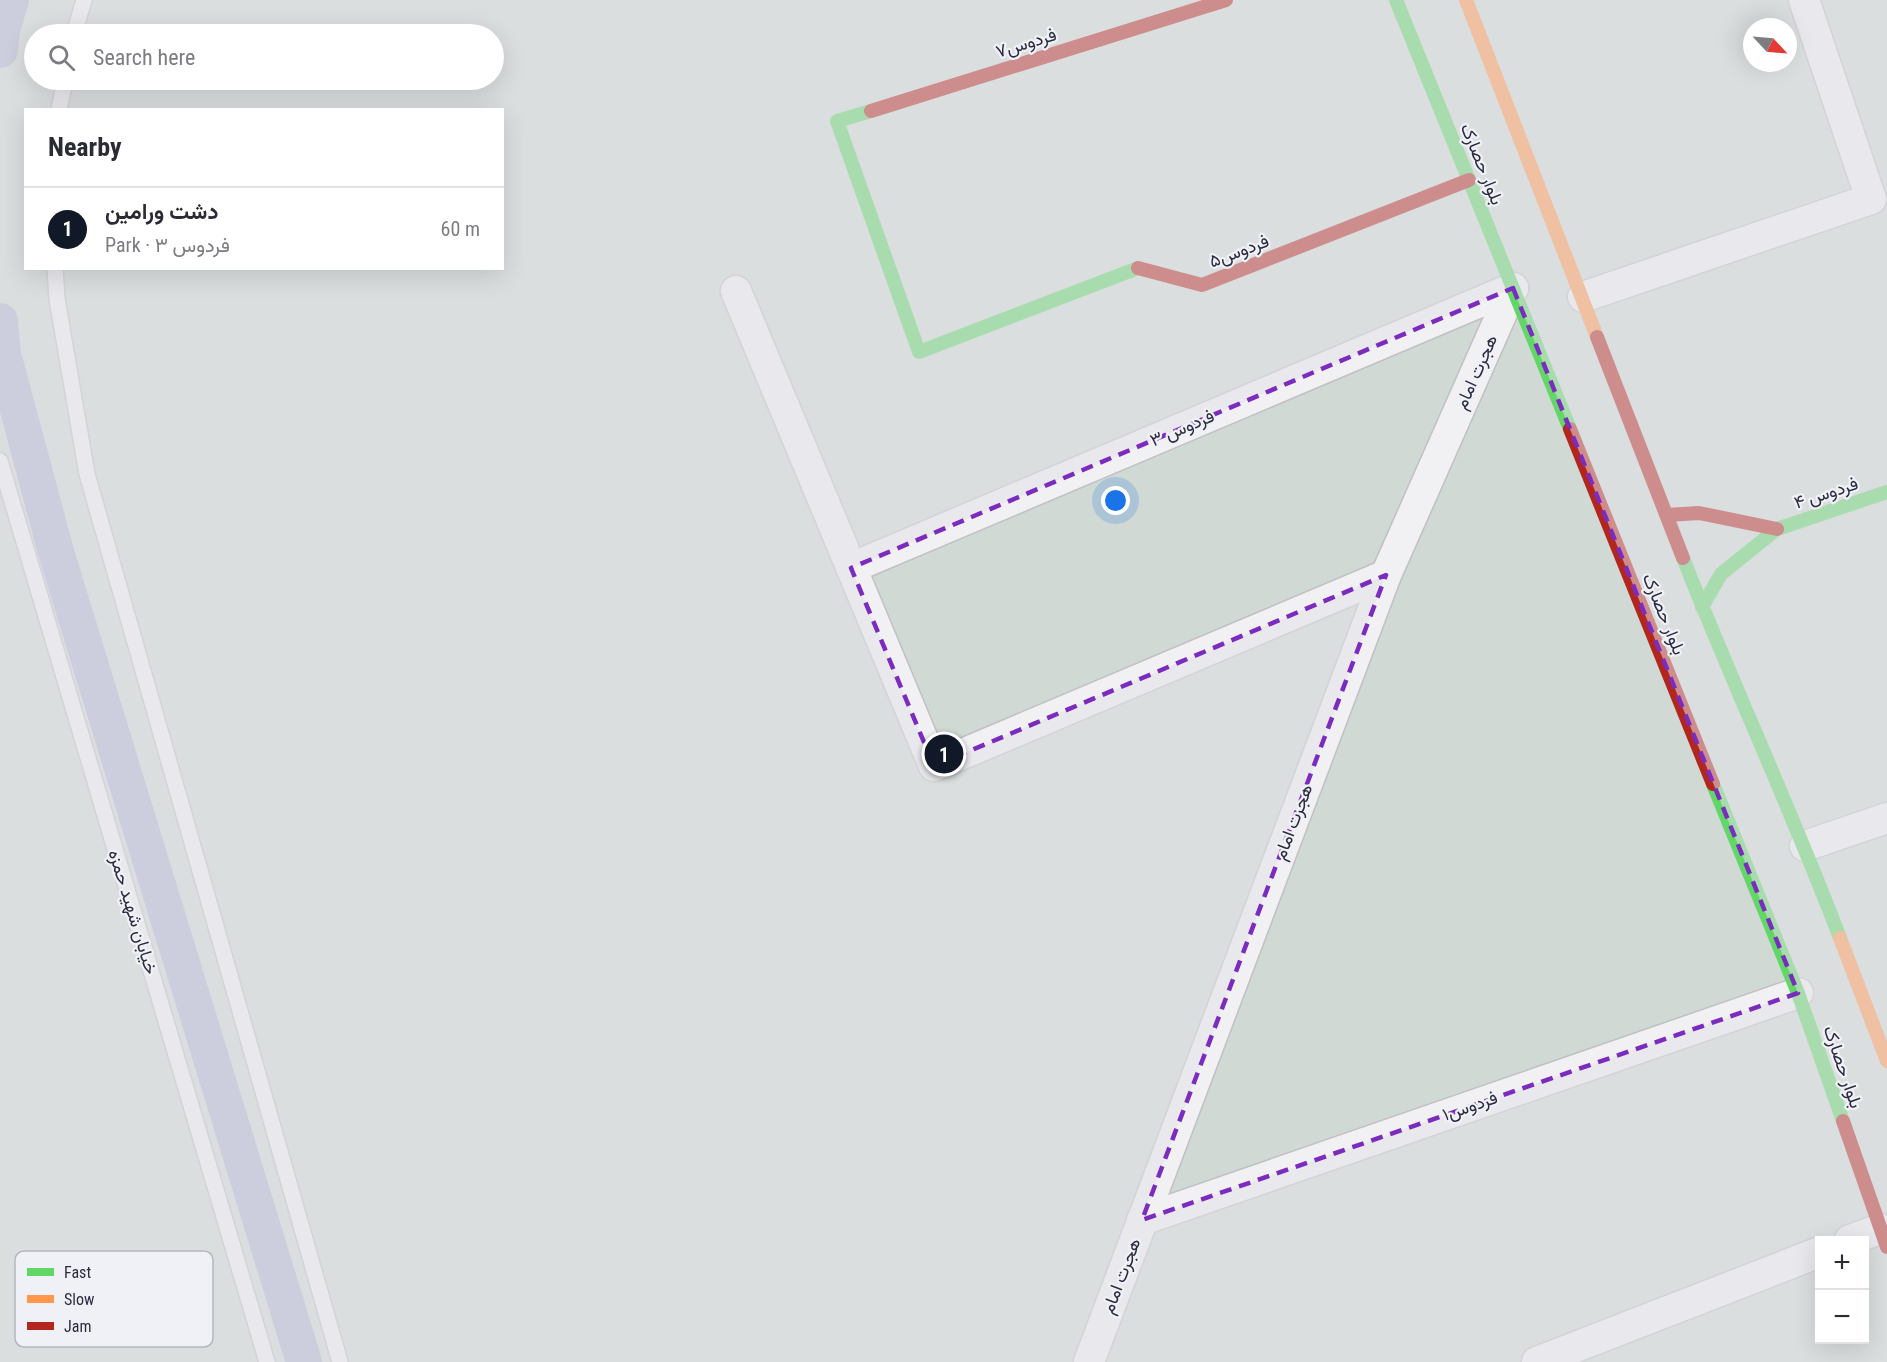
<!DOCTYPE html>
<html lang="en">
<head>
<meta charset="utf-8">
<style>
  body { margin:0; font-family:"Roboto Condensed",Vazirmatn,sans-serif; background:#f2f2f3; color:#2b2b33 }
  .controls { position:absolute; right:18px; bottom:18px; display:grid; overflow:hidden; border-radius:0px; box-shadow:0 6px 24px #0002 }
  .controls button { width:54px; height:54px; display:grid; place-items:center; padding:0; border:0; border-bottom:2px solid #e1e1e2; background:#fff; color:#2b2b33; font:30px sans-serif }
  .compass { position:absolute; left:1743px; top:18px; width:54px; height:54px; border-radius:50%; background:#fff; box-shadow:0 6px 24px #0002; rotate:116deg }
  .you { position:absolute; left:1116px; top:501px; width:21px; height:21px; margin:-15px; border:4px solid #fff; border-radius:50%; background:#1a73e8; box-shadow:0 0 0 9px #1a73e833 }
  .badge { display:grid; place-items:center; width:39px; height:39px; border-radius:50%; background:#111827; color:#fff; font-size:20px; font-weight:700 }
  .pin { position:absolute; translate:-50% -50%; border:3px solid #fff; box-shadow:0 2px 6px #0006 }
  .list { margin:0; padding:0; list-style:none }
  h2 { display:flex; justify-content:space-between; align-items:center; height:78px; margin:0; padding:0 24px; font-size:26px }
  h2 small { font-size:20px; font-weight:400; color:#7c7c81 }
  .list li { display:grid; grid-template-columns:39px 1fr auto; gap:18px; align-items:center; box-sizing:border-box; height:84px; padding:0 24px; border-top:2px solid #e1e1e2 }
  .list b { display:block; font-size:22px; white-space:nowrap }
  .list p { margin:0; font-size:20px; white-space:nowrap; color:#7c7c81 }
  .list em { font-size:20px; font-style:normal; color:#7c7c81 }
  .icon { flex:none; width:33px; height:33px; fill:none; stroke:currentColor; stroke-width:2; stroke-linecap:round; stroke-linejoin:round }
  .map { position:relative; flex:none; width:1887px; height:1362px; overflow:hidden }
  .search { position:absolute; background:#fff; box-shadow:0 6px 24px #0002; left:24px; top:24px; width:480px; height:66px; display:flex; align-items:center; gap:15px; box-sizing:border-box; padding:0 21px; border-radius:33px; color:#7c7c81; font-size:22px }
  .panel { position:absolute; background:#fff; box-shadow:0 6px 24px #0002; left:24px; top:108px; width:480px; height:162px; border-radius:0px }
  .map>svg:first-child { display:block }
  .green { fill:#d0d9d3; fill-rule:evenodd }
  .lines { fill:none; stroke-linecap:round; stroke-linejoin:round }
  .canal { stroke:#b2b7d0; stroke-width:36 }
  .lane-casing { stroke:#c0c0c5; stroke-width:18 }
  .street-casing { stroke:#c0c0c5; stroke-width:33 }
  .lane { stroke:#f1f1f4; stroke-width:15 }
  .street { stroke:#f1f1f4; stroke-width:30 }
  .fast { stroke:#63d668; stroke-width:14 }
  .slow { stroke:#ff974d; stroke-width:14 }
  .jam { stroke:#b3261e; stroke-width:14 }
  .marked { fill:none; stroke:#7b2cbf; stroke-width:4.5; stroke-dasharray:12 8; stroke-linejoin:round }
  .labels { text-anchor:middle; stroke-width:4.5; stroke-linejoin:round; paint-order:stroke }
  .street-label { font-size:18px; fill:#2a2b3f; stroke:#f0f1f6 }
  .key { fill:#f0f1f6; stroke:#b5b6bf; stroke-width:1.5 }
  .key-label { font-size:16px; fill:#2a2b3f }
</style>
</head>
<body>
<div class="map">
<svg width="1887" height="1362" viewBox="0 0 1887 1362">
  <rect width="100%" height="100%" fill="#e2e2e7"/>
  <path class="green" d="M0 0H1887V1362H0ZM1752 27H1788V63H1752ZM34 34H494V80H34ZM26 110H502V268H26ZM1820 1240H1864V1340H1820Z"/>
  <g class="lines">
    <g class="canal">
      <path d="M0 50 2 30 11 0"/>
      <path d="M0 321 3 354 56 552 304 1362"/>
    </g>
    <defs>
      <g id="lane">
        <path d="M74 34 84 0"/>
        <path d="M59 110 65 80"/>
        <path d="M55 268 57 299 87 474 340 1362"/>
        <path d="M0 461 267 1362"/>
      </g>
      <g id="street">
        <path d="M736 291 934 766 1386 575"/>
        <path d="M1583 297 1871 199 1804 0"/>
        <path d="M851 568 1513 288"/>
        <path d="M1805 846 1887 818"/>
        <path d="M1142 1220 1798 993"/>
        <path d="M1850 1240 1880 1229"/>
        <path d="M1089 1362 1386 575 1513 288"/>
        <path d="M1537 1362 1820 1252"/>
      </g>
    </defs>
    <use href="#lane" class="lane-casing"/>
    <use href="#street" class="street-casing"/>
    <use href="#lane" class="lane"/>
    <use href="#street" class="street"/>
    <g class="fast">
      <path d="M1396 0 1570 429"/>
      <path d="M871 111 837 121 919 352 1138 268"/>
      <path d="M1683 558C1733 685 1791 809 1840 938"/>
      <path d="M1702 607 1721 574 1777 529 1887 492"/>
      <path d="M1713 784 1798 993 1843 1121"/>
    </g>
    <g class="slow">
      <path d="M1466 0 1597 337"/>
      <path d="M1840 938 1887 1061"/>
    </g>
    <g class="jam">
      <path d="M871 111 1226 0"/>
      <path d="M1138 268 1202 285 1469 180"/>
      <path d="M1597 337 1683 558"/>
      <path d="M1570 429 1713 784"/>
      <path d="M1667 515 1699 513 1777 529"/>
      <path d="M1843 1121 1887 1247"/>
    </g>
  </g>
  <path d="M0 0H1887V1362H0ZM1513 288 1798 993 1142 1220 1386 575 934 766 851 568Z" fill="#e2e2e7" fill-opacity=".55" fill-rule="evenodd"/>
  <path class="marked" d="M1513 288 1798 993 1142 1220 1386 575 934 766 851 568Z"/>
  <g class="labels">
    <g class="street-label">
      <text transform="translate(1026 43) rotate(-17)" y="6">فردوس۷</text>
      <text transform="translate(1482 164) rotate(68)" y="6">بلوار حصارک</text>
      <text transform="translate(1239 251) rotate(-21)" y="6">فردوس۵</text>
      <text transform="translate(1476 372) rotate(-66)" y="6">هجرت امام</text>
      <text transform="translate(1182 428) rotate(-23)" y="6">فردوس ۳</text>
      <text transform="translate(1826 493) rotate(-18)" y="6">فردوس ۴</text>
      <text transform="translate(1664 614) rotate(68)" y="6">بلوار حصارک</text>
      <text transform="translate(1293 822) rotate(-69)" y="6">هجرت امام</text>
      <text transform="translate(133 912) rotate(73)" y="6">خیابان شهید حمزه</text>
      <text transform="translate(1843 1067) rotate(71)" y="6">بلوار حصارک</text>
      <text transform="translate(1470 1106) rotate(-19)" y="6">فردوس۱</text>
      <text transform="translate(1121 1276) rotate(-69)" y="6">هجرت امام</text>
    </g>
  </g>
  <rect x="15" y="1251" width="198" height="96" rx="9" class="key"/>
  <rect x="27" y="1268" width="27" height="8" fill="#63d668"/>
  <rect x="27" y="1295" width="27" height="8" fill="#ff974d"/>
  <rect x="27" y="1322" width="27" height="8" fill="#b3261e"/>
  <g class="key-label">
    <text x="64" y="1278">Fast</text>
    <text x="64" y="1305">Slow</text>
    <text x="64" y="1332">Jam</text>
  </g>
</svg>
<div class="controls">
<button>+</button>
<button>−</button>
</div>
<svg class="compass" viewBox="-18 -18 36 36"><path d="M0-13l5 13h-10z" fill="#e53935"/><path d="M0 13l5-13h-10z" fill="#7c7c81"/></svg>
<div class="you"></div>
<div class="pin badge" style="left:944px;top:754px">1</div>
<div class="search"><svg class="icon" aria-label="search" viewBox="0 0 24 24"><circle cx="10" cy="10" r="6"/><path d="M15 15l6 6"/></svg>Search here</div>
<section class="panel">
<h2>Nearby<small></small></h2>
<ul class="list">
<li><span class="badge">1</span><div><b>دشت ورامین</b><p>Park · فردوس ۳</p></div><em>60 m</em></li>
</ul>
</section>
</div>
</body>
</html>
